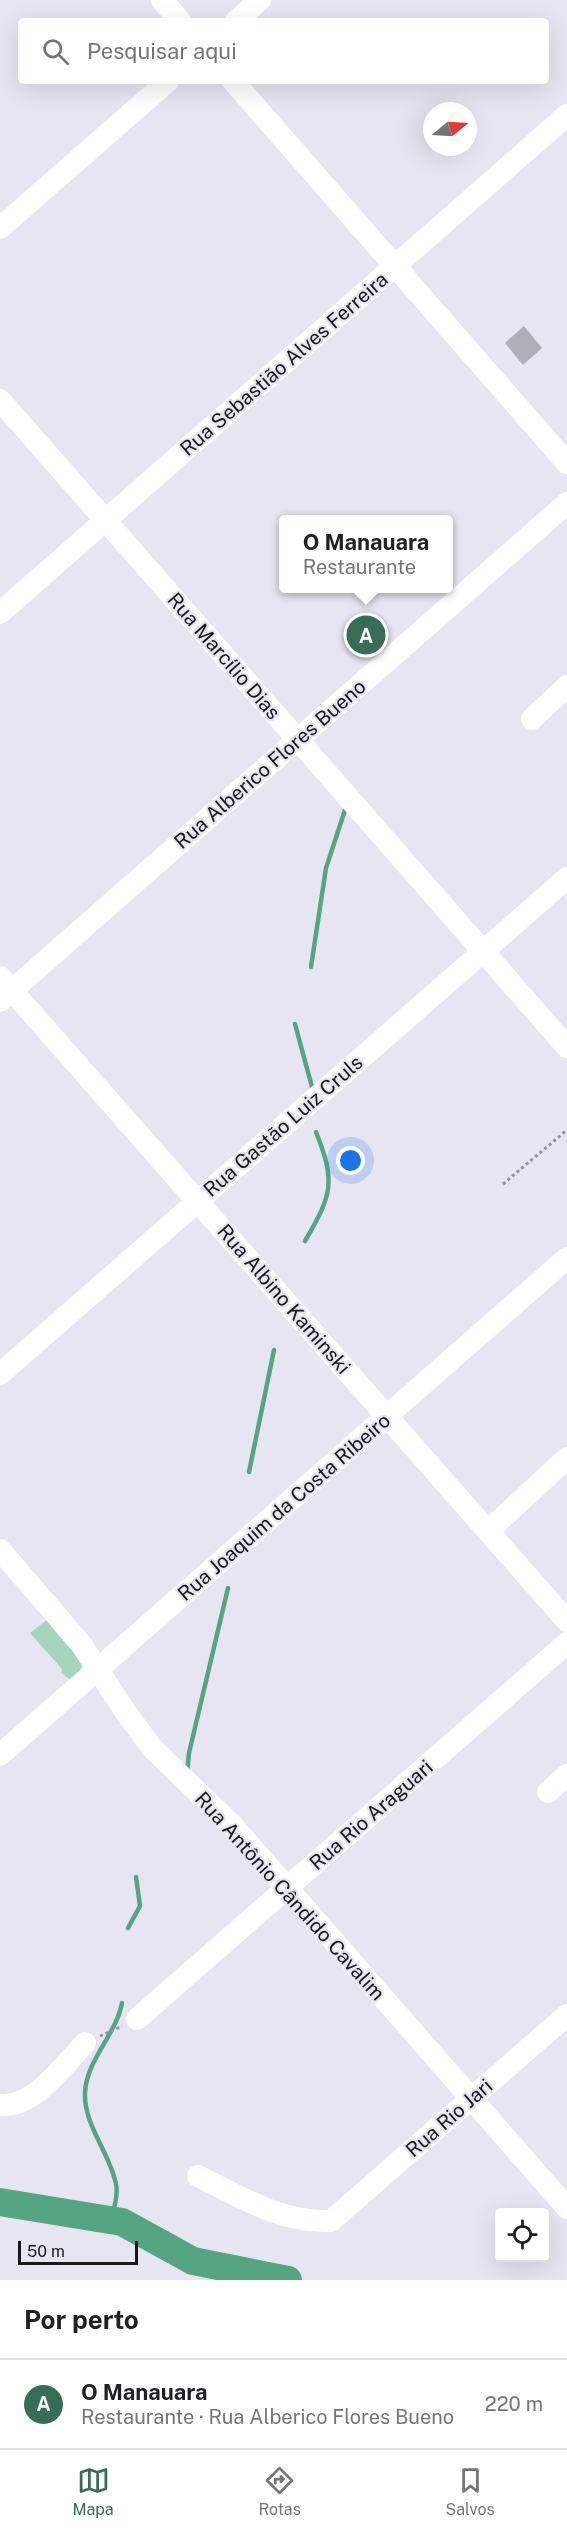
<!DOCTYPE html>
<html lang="pt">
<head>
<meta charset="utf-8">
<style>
  body { margin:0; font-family:"Public Sans",sans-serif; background:#f6f6f6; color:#202124 }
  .controls { position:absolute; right:18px; bottom:18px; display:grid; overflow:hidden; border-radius:6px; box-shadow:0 6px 24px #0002 }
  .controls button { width:54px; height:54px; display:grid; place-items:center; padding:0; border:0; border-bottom:2px solid #e0e0e0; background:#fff; color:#202124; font:30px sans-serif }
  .compass { position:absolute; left:423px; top:102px; width:54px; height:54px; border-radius:50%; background:#fff; box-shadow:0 6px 24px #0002; rotate:72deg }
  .scale { position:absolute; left:18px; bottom:15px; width:120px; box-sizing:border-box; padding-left:6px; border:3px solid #18171b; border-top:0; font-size:16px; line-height:21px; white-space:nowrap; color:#18171b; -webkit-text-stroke:4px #e6e5f1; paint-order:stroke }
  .you { position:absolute; left:351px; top:1161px; width:21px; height:21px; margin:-15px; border:4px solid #fff; border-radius:50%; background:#1a73e8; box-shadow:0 0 0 9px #1a73e833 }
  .badge { display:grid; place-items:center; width:39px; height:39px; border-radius:50%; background:#366e55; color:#fff; font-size:20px; font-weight:700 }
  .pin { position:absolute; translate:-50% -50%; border:3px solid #fff; box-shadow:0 2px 6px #0006 }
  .popup { position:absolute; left:279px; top:515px; width:174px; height:78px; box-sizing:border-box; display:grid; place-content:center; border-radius:6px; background:#fff; filter:drop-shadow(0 2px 4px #0005); font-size:20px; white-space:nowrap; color:#757577 }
  .popup b { font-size:22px; color:#202124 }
  .popup::after { content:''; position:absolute; left:50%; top:100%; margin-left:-12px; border:12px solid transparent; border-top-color:#fff }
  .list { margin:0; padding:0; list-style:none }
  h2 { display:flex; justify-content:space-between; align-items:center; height:78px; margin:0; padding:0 24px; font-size:26px }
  h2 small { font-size:20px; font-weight:400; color:#757577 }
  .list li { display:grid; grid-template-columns:39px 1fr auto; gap:18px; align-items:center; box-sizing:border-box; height:90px; padding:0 24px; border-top:2px solid #e0e0e0 }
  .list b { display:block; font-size:22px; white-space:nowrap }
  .list p { margin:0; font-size:20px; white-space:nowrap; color:#757577 }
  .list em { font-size:20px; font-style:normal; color:#757577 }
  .icon { flex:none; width:33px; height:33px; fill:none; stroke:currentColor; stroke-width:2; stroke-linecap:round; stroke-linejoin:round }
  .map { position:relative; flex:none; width:567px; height:2280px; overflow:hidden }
  .search { position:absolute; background:#fff; box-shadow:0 6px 24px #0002; left:18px; right:18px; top:18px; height:66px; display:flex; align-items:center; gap:15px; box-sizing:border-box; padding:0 21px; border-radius:6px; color:#757577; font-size:22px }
  .sheet { height:168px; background:#fff }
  nav { display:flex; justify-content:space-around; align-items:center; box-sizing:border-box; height:84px; border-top:2px solid #e0e0e0; background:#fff; font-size:16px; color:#757577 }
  nav a { display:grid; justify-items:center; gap:3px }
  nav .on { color:#366e55 }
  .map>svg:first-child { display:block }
  .green { fill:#a4d6bd }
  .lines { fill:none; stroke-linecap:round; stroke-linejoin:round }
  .stream { stroke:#54a682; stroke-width:4.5 }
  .river { stroke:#54a682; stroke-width:28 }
  .building { fill:#afaeb8 }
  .path { stroke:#92919a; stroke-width:3; stroke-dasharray:3 3; stroke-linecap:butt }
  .minor { stroke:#fff; stroke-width:22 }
  .labels { text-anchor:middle; stroke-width:4.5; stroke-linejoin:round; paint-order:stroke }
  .street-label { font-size:20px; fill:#18171b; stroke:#e6e5f1 }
</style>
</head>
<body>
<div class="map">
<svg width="567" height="2280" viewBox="0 0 567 2280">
  <rect width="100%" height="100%" fill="#e6e5f1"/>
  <path class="green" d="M49 1618 82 1664 81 1671 71 1680 61 1673 62 1669 30 1633Z"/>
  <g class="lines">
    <g class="stream">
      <path d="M311 967 326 868 345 810"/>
      <path d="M295 1024 312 1087"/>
      <path d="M305 1241C332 1195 336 1182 316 1132"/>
      <path d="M249 1472 274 1350"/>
      <path d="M187 1773 189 1753 228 1588"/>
      <path d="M128 1928 140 1906 136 1877"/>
      <path d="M112 2220C113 2208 119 2196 116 2184 110 2153 83 2124 85 2092 87 2059 116 2035 122 2003"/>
    </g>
    <path class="river" d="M0 2202 122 2222 193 2261 288 2280"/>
  </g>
  <path class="building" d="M524 326 542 348 523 365 505 343Z"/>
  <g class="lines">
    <g class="path">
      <path d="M503 1184 567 1130"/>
      <path d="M100 2036 122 2026"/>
    </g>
    <g class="minor">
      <path d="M162 0 180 21"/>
      <path d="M236 21 260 0"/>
      <path d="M233 81 567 463"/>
      <path d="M0 228 168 81"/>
      <path d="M0 400 567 1047"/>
      <path d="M0 613 567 115"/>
      <path d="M532 719 567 686"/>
      <path d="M0 977 567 1621"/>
      <path d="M0 1001 567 503"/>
      <path d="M0 1374 567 878"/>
      <path d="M488 1531 567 1458"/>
      <path d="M0 1550 81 1644 127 1714 152 1748 233 1826 567 2208"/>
      <path d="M0 1755 567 1258"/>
      <path d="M548 1792 567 1775"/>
      <path d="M137 2019 567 1643"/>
      <path d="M0 2105C34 2108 63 2066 85 2043"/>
      <path d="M198 2176C240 2197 282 2223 331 2221L567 2015"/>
    </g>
  </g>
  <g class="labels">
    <g class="street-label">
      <text transform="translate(284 364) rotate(-41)" y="7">Rua Sebastião Alves Ferreira</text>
      <text transform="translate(224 656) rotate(49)" y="7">Rua Marcílio Dias</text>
      <text transform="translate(270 764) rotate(-41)" y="7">Rua Alberico Flores Bueno</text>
      <text transform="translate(283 1126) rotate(-41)" y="7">Rua Gastão Luiz Cruls</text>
      <text transform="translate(284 1299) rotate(49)" y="7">Rua Albino Kaminski</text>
      <text transform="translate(284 1507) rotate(-41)" y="7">Rua Joaquim da Costa Ribeiro</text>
      <text transform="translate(371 1815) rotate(-41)" y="7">Rua Rio Araguari</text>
      <text transform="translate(290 1896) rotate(48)" y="7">Rua Antônio Cândido Cavalim</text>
      <text transform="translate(449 2118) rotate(-41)" y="7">Rua Rio Jari</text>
    </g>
  </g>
</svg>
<div class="controls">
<button><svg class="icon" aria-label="locate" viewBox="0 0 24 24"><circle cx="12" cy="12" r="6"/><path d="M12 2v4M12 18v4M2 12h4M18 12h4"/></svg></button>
</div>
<svg class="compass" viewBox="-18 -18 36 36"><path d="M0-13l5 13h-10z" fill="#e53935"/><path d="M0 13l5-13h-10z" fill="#757577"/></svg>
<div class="scale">50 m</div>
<div class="you"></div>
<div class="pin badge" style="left:366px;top:635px">A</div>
<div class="popup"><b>O Manauara</b>Restaurante</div>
<div class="search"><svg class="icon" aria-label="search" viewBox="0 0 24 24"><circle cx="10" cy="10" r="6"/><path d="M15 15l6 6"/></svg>Pesquisar aqui</div>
</div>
<section class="sheet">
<h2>Por perto<small></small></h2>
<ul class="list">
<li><span class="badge">A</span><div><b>O Manauara</b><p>Restaurante · Rua Alberico Flores Bueno</p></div><em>220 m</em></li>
</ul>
</section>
<nav>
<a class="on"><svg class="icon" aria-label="map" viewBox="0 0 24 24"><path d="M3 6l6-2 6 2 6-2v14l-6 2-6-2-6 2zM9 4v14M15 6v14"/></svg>Mapa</a>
<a><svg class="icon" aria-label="directions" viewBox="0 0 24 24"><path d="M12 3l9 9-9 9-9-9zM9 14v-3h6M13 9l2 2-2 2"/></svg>Rotas</a>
<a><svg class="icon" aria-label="saved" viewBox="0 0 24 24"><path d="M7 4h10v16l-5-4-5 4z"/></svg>Salvos</a>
</nav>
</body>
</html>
